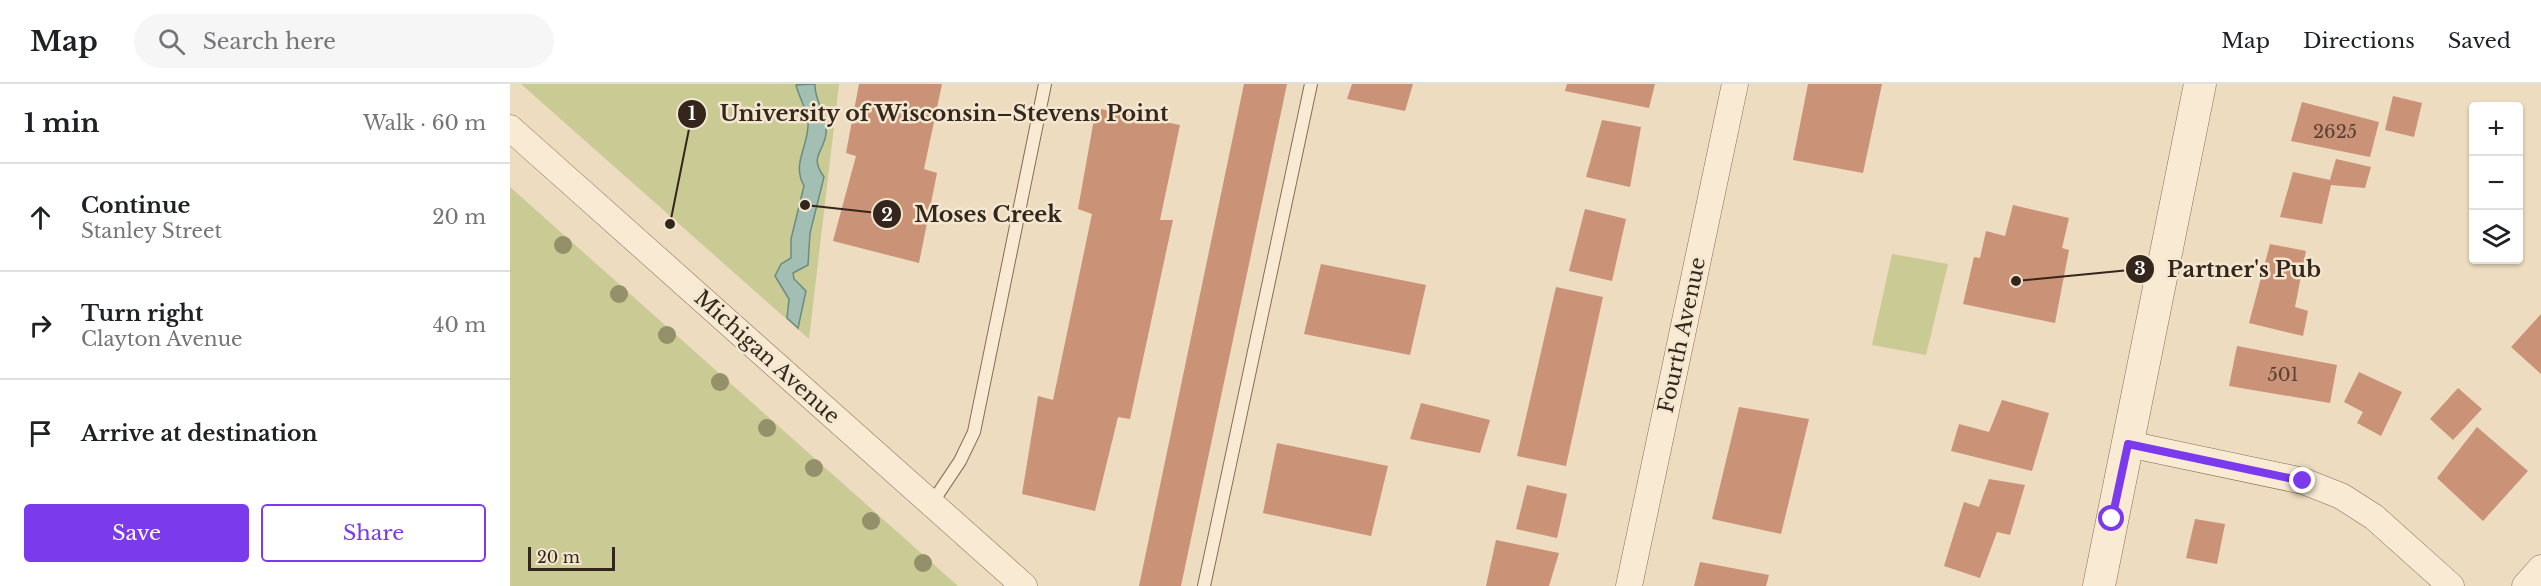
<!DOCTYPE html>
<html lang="en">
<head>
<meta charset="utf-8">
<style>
  body { margin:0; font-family:"Libre Baskerville",serif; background:#f6f6f6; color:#202124 }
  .controls { position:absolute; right:18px; top:18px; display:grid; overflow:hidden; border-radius:6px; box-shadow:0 2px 4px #0004 }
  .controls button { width:54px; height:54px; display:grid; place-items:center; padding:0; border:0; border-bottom:2px solid #e0e0e0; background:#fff; color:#202124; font:30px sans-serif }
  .scale { position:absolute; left:18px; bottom:15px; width:87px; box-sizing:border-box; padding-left:6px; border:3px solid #35261d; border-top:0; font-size:16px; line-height:21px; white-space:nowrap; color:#35261d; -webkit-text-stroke:4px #f4e7cf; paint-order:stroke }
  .stop { position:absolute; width:18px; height:18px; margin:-14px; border:4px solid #7c3aed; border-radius:50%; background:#fff }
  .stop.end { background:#7c3aed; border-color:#fff; box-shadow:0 2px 6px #0008 }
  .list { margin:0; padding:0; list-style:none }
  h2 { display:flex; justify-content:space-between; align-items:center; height:78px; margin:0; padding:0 24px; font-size:26px }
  h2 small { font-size:20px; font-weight:400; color:#757577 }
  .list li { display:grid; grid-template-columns:39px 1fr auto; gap:18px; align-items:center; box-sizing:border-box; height:108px; padding:0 24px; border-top:2px solid #e0e0e0 }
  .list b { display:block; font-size:22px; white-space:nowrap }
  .list p { margin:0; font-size:20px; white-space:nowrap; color:#757577 }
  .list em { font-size:20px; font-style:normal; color:#757577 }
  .actions { display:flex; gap:12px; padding:18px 24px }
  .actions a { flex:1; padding:14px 0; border:2px solid #7c3aed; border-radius:6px; text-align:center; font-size:21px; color:#7c3aed }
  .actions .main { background:#7c3aed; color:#fff }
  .icon { flex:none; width:33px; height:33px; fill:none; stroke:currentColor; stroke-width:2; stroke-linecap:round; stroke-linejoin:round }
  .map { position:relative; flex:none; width:2031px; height:502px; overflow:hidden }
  header { display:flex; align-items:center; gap:36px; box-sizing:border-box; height:84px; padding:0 30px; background:#fff; border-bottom:2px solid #e0e0e0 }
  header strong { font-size:28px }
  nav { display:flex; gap:33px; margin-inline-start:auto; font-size:21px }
  .search { width:420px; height:54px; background:#f6f6f6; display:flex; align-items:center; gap:15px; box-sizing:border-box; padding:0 21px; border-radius:33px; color:#757577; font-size:22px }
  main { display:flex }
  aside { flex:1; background:#fff }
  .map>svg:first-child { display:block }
  .green { fill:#c9ca94 }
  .water { fill:#a3bfb4; stroke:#6a8c81; stroke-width:1.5 }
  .building { fill:#ca9276 }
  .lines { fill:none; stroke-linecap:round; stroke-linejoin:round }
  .service-casing { stroke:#856d58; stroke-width:14 }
  .minor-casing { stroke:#856d58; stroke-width:27 }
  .tertiary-casing { stroke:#856d58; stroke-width:33 }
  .service { stroke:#f8ead3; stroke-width:12 }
  .minor { stroke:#f8ead3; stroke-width:26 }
  .tertiary { stroke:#f8ead3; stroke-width:32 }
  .tree { fill:#93906a }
  .route { stroke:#7c3aed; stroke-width:8 }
  .labels { text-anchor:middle; stroke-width:5; stroke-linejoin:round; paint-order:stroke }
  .number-label { font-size:18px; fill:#5a4133 }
  .street-label { font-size:21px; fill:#35261d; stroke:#f4e7cf }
  .leader { fill:none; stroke:#35261d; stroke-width:2 }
  .callout-dot { fill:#35261d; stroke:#f4e7cf; stroke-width:2 }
  .mark-label { font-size:18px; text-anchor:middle; font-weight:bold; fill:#fff }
  .callout-label { font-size:22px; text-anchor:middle; font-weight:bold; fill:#35261d; stroke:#f4e7cf; stroke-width:5; stroke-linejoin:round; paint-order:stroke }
</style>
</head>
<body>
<header>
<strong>Map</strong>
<div class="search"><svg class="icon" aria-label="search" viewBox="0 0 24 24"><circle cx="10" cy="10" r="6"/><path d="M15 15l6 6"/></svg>Search here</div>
<nav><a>Map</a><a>Directions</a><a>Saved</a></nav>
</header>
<main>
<aside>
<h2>1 min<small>Walk · 60 m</small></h2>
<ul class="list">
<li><svg class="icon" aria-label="ahead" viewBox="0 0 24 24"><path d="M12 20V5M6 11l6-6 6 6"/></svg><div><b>Continue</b><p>Stanley Street</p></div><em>20 m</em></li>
<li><svg class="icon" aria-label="right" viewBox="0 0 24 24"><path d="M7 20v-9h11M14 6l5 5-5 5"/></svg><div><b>Turn right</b><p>Clayton Avenue</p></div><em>40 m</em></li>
<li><svg class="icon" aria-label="arrive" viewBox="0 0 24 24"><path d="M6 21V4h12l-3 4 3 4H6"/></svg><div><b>Arrive at destination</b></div></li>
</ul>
<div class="actions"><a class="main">Save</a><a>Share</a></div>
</aside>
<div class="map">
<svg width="2031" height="502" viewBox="0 0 2031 502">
  <rect width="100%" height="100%" fill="#eddcc0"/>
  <g class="green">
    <path d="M11 0H329L299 255Z"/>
    <path d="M0 103 448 502H0Z"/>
    <path d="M1382 170 1438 180 1416 271 1362 261Z"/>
  </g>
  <path class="water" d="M305 0C304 17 318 31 316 50 313 70 299 72 314 93L300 149 298 181 283 189 284 195 296 207 288 244 277 234 279 215 265 192 271 180 281 174V155L294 102C282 80 297 65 298 42 299 28 289 14 286 1Z"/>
  <g class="building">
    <path d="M349 0H432L414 85 427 89 409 179 323 157 346 72 336 69Z"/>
    <path d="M734 0H777L671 502H629Z"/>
    <path d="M842 0H903L895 27 837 15Z"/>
    <path d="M1057 0H1145L1139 24 1055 7Z"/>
    <path d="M1298 0H1372L1353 89 1283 76Z"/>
    <path d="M1883 12 1912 19 1904 53 1875 46Z"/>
    <path d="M1792 18 1869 38 1860 73 1781 57Z"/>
    <path d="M586 24 670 41 650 136H663L620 335 608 333 585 427 512 410 528 312 543 316 582 130 568 125Z"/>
    <path d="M1092 36 1131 43 1120 103 1076 93Z"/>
    <path d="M1826 75 1861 83 1855 104 1821 101 1812 140 1770 133 1783 88 1820 96Z"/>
    <path d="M1503 121 1559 134 1552 164 1559 166 1545 239 1453 220 1464 173 1470 174 1476 147 1495 152Z"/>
    <path d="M1075 125 1116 135 1102 197 1059 187Z"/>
    <path d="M1760 160 1796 167 1785 223 1798 227 1793 252 1739 239Z"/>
    <path d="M811 180 916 201 900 271 794 250Z"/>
    <path d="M1046 203 1093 213 1056 382 1007 372Z"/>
    <path d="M2031 230V290L2001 263Z"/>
    <path d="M1727 262 1827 281 1820 319 1719 302Z"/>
    <path d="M1849 288 1892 308 1871 352 1847 339 1853 328 1834 318Z"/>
    <path d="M1948 304 1972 325 1943 356 1920 335Z"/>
    <path d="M1492 316 1539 329 1522 387 1441 367 1449 340 1479 348Z"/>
    <path d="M911 319 980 336 970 369 900 355Z"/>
    <path d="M1229 323 1299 335 1271 450 1202 435Z"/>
    <path d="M1967 343 2018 387 1973 437 1927 394Z"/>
    <path d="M767 359 878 382 861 452 753 429Z"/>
    <path d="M1479 395 1515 401 1500 451 1487 448 1470 494 1434 482 1454 418 1469 423Z"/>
    <path d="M1017 401 1057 410 1047 454 1006 445Z"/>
    <path d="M1685 435 1715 440 1707 480 1676 474Z"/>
    <path d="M986 456 1049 469 1039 502H976Z"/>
    <path d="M1190 478 1259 491 1256 502H1184Z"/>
  </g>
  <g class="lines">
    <defs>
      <g id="service">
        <path d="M422 419 450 377 464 348 535 0"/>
        <path d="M694 502 801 0"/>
      </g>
      <g id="minor">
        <path d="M0 44 514 502"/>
        <path d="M1618 360 1793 397 1831 412 1864 433 1941 502"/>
        <path d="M1119 502 1225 0"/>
        <path d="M2015 502 2031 484"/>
      </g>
      <path id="tertiary" d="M1589 502 1690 0"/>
    </defs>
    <use href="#service" class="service-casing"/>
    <use href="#minor" class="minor-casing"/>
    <use href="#tertiary" class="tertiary-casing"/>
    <use href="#service" class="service"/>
    <use href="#minor" class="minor"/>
    <use href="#tertiary" class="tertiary"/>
  </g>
  <g class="tree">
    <circle cx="53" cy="161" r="9"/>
    <circle cx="109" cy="210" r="9"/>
    <circle cx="157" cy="251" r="9"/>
    <circle cx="210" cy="298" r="9"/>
    <circle cx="257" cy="344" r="9"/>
    <circle cx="304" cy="384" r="9"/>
    <circle cx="361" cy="437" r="9"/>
    <circle cx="413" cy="479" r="9"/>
  </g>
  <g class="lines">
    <path class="route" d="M1602 435 1618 360 1793 397"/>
  </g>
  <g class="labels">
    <g class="number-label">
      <text x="1825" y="54">2625</text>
      <text x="1773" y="297">501</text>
    </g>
    <g class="street-label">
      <text transform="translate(1172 251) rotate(-78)" y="7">Fourth Avenue</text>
      <text transform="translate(257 273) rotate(42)" y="7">Michigan Avenue</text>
    </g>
  </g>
  <path class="leader" d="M160 140L182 30M295 121L377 130M1506 197L1630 185"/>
  <g class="callout-dot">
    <circle cx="160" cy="140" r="6"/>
    <circle cx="295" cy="121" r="6"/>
    <circle cx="1506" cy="197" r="6"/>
    <circle cx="182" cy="30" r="15"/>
    <circle cx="377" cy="130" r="15"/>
    <circle cx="1630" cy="185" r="15"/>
  </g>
  <g class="mark-label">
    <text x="182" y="36">1</text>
    <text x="377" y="137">2</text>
    <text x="1630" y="191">3</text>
  </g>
  <g class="callout-label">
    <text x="434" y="37">University of Wisconsin–Stevens Point</text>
    <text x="478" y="138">Moses Creek</text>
    <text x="1734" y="193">Partner's Pub</text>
  </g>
</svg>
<div class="controls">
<button>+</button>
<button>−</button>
<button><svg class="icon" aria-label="layers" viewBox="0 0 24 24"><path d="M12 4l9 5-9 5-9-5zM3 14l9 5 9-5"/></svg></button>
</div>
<div class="scale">20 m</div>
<div class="stop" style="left:1602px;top:435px"></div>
<div class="stop end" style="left:1793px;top:397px"></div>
</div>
</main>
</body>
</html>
